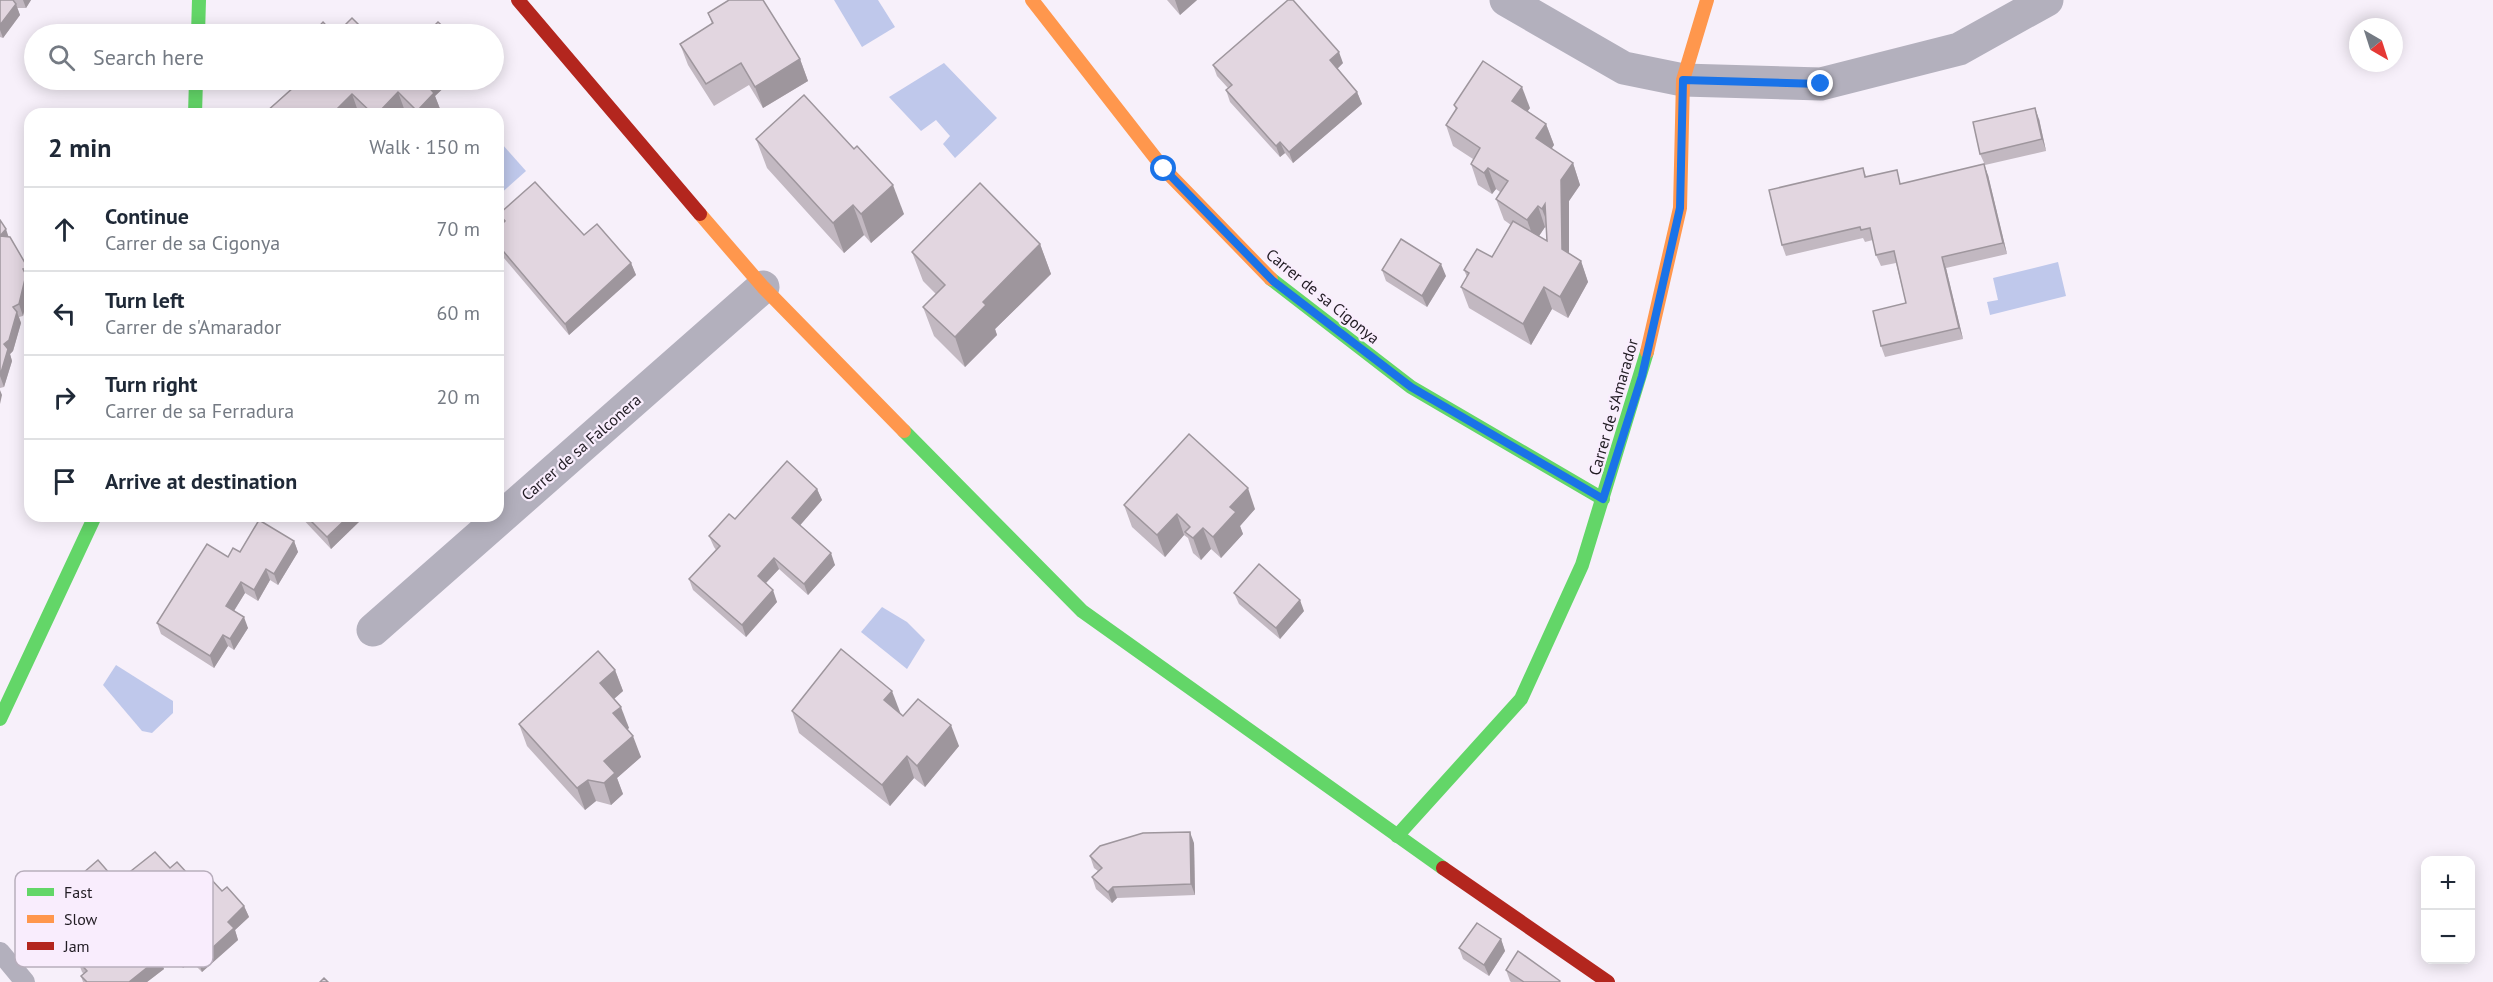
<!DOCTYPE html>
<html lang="en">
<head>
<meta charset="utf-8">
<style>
  body { margin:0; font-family:"PT Sans",sans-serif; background:#f6f6f7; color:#1f2937 }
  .controls { position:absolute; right:18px; bottom:18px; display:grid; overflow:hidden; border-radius:12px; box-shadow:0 3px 15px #0003 }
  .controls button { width:54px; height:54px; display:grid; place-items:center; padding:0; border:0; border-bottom:2px solid #e0e1e3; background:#fff; color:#1f2937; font:30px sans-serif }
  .compass { position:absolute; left:2349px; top:18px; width:54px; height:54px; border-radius:50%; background:#fff; box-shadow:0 3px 15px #0003; rotate:141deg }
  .stop { position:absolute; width:18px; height:18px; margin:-14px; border:4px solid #1a73e8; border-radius:50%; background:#fff }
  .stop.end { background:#1a73e8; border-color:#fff; box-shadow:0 2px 6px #0008 }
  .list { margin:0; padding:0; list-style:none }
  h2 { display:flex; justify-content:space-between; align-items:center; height:78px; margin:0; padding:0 24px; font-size:26px }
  h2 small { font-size:20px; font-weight:400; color:#747a83 }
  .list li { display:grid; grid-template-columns:39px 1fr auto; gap:18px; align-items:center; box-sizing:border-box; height:84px; padding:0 24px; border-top:2px solid #e0e1e3 }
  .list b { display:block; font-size:22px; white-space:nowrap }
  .list p { margin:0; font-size:20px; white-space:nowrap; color:#747a83 }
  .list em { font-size:20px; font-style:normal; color:#747a83 }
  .icon { flex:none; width:33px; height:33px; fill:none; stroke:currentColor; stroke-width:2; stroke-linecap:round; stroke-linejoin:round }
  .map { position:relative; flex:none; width:2493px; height:982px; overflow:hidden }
  .search { position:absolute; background:#fff; box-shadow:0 3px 15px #0003; left:24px; top:24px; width:480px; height:66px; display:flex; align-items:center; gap:15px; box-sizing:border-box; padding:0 21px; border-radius:33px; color:#747a83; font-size:22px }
  .panel { position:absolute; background:#fff; box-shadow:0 3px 15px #0003; left:24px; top:108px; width:480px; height:414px; border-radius:18px }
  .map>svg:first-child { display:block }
  .water { fill:#bfc8eb }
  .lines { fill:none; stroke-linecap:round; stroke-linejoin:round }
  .lane { stroke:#b3b0bd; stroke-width:20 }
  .street { stroke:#b3b0bd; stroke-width:33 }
  .fast { stroke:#63d668; stroke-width:14 }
  .slow { stroke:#ff974d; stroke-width:14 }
  .jam { stroke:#b3261e; stroke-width:14 }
  .wall { fill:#c2b8c1; fill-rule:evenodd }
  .shaded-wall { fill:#9e969d }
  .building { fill:#e2d6e0; stroke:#9e969d; stroke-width:1.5 }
  .route { stroke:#1a73e8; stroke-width:8 }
  .labels { text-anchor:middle; stroke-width:4.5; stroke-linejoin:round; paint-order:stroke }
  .street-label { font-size:16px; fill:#211c23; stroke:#f9edfd }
  .key { fill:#f9edfd; stroke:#b8aebc; stroke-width:1.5 }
  .key-label { font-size:16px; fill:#211c23 }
</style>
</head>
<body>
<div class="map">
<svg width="2493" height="982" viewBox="0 0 2493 982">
  <rect width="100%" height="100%" fill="#f7f0fa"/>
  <g class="water">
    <path d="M834 0H878L895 27 862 47Z"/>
    <path d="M944 63 997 118 955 158 943 144 950 136 936 120 921 131 889 97Z"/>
    <path d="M502 144 526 171 498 196V148Z"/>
    <path d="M2058 262 2066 296 1990 315 1987 302 1998 300 1993 278Z"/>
    <path d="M882 607 907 622 925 640 907 669 861 632Z"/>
    <path d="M116 665 173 701V713L152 733 142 731 103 685Z"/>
  </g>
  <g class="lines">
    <path class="lane" d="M0 952 25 982"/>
    <g class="street">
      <path d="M1506 0 1624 68 1683 80 1821 84 1959 49 2047 0"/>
      <path d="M373 630 763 287"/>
    </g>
    <g class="fast">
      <path d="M198 34 199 0"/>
      <path d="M195 114 196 80"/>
      <path d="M1271 279 1411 387 1603 499"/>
      <path d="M904 431 1082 611 1443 868"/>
      <path d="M0 719 95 516"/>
      <path d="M1397 836 1521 699 1582 565 1647 352"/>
    </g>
    <g class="slow">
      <path d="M1032 0 1164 169 1271 279"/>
      <path d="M700 214 763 287 904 431"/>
      <path d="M1647 352 1680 208 1683 80 1707 0"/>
    </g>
    <g class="jam">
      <path d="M518 0 700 214"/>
      <path d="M1443 868 1608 982"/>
    </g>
  </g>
  <g class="wall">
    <path d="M0 0H31L26 8H17L20 15 3 38 0 37Z"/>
    <path d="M1167 0H1197L1180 15Z"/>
    <path d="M708 13 800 59 808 81 763 108 749 85 714 106 688 65 680 44 712 24Z"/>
    <path d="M1343 63 1337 69 1357 92 1362 104 1293 163 1285 153 1280 157 1230 102 1226 90 1228 88 1217 76 1213 65Z"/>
    <path d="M295 80H452L435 96 442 114H267L266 112 297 83Z"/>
    <path d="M1454 105 1530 108 1527 111 1546 124 1554 145 1551 149 1573 163 1580 185 1569 201V254L1581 261 1588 282 1568 318 1552 309 1531 345 1469 308 1461 287 1467 277 1464 270 1492 257 1511 225 1504 220 1496 199 1500 192 1496 189 1492 194 1478 185 1471 164 1473 159 1453 146 1446 125 1456 110ZM1545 227 1546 228 1547 241 1539 236Z"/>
    <path d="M2039 119 2046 151 1985 165 1980 154Z"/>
    <path d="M756 139 904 214 871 243 864 235 844 253 767 168Z"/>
    <path d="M1863 168 1866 176 1902 184 1988 175 2007 254 1946 268 1963 339 1885 357 1881 346 1906 303 1896 263 1881 266 1876 255 1873 240 1865 242 1863 238 1786 256 1782 245Z"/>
    <path d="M499 214 584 235 631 263 636 275 569 335 498 251V228L503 224Z"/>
    <path d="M0 220 8 237 28 268 30 272V279L28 280 30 286 23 316 19 317 21 323 13 351 10 354 12 361 4 387 0 388Z"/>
    <path d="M1040 244 1051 274 995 329 997 335 965 367 934 336 923 307 936 294 923 281 912 252Z"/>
    <path d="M1382 270 1446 276 1427 307 1386 281Z"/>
    <path d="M817 489 822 500 800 525 835 565 808 595 779 569 766 583 777 602 746 637 693 590 689 579 716 550 714 547 709 536 735 519Z"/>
    <path d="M1124 505 1255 509 1240 526 1243 534 1221 558 1211 549 1201 560 1193 553 1188 538 1184 535 1165 557 1132 527Z"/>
    <path d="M300 516H363L364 517 331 549Z"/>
    <path d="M294 541 298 552 278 585 270 580 258 601 245 593 234 611 248 628 234 650 228 646 214 668 161 634 157 623 240 552Z"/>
    <path d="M1234 593 1304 611 1280 639 1239 604Z"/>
    <path d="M615 670 623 691 614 699 629 728 627 729 641 757 617 778 623 794 611 805 596 801 585 810 527 746 519 724Z"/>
    <path d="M792 711 900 712 903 716 959 746 925 787 914 778 890 806 799 733Z"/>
    <path d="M1194 843 1195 895 1117 898 1112 903 1096 889 1092 877 1098 871 1094 868 1090 856Z"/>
    <path d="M170 868 198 885 222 891 244 906 249 917 235 930 238 940 202 972 191 961 183 968 167 949 158 956 164 969 147 982H83L81 976 84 974 82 972 78 961 94 947 90 937 102 927 91 914 79 925 63 906 59 894 117 882Z"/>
    <path d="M1501 939 1505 951 1489 976 1463 959 1459 948Z"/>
    <path d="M1506 970 1560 981V982H1511L1510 981Z"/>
  </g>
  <g class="shaded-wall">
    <path d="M23 0H31L26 8Z"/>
    <path d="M1175 0H1197L1180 15Z"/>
    <path d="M16 4 20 15 3 38 0 30V25Z"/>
    <path d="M1339 52 1343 63 1334 72 1330 60Z"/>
    <path d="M800 59 808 81 763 108 755 87Z"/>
    <path d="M422 80H452L435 96 442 114H418L417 111Z"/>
    <path d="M1522 87 1530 108 1520 122 1512 101Z"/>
    <path d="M398 92 406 114H377Z"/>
    <path d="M1357 92 1362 104 1293 163 1289 152Z"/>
    <path d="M352 94 359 114H339L337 109Z"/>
    <path d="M2035 108 2039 119 2046 151 2042 139Z"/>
    <path d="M1546 124 1554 145 1544 160 1536 138Z"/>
    <path d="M1280 142 1285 153 1280 157 1276 146Z"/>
    <path d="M1573 163 1580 185 1569 201V271L1562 249 1561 180Z"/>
    <path d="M1984 164 1988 175 2007 254 2003 243Z"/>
    <path d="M1488 168 1496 189 1492 194 1484 173Z"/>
    <path d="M893 185 904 214 871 243 861 214Z"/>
    <path d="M1545 204 1550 230 1542 209Z"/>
    <path d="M853 205 864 235 844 253 833 223Z"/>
    <path d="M1538 206 1545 227 1535 242 1527 220Z"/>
    <path d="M6 229 10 241 0 236Z"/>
    <path d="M1040 244 1051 274 995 329 997 335 965 367 955 337 983 302Z"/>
    <path d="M1942 257 1946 268 1963 339 1959 328Z"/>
    <path d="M1581 261 1588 282 1568 318 1560 297Z"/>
    <path d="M631 263 636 275 569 335 565 324Z"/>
    <path d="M1441 264 1446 276 1427 307 1422 296Z"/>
    <path d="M26 275 30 286 23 316 19 304Z"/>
    <path d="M1544 287 1552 309 1531 345 1523 324Z"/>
    <path d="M17 312 21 323 13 351 10 354 12 361 4 387 0 376 4 344Z"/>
    <path d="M0 390 2 395 0 404Z"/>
    <path d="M1248 488 1255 509 1240 526 1243 534 1221 558 1213 537 1230 507Z"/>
    <path d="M817 489 822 500 796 530 792 518Z"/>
    <path d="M1177 514 1184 535 1165 557 1157 535Z"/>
    <path d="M349 516H363L364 517 331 549 327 537Z"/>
    <path d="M1203 528 1211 549 1201 560 1193 538Z"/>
    <path d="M294 541 298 552 278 585 274 574Z"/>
    <path d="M831 553 835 565 808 595 804 584Z"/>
    <path d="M774 558 779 569 762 587 758 576Z"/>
    <path d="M266 569 270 580 258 601 254 590Z"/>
    <path d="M241 582 245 593 230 617 226 606Z"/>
    <path d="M773 590 777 602 746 637 742 625Z"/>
    <path d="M1300 600 1304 611 1280 639 1276 628Z"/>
    <path d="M244 617 248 628 234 650 230 639Z"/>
    <path d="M223 635 228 646 214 668 210 656Z"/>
    <path d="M615 670 623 691 607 705 600 683Z"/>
    <path d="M892 691 900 712 892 722 884 700Z"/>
    <path d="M621 707 629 728 621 735 613 713Z"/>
    <path d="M951 725 959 746 925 787 917 766Z"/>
    <path d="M633 736 641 757 617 778 623 794 611 805 604 783V761Z"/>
    <path d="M907 756 914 778 890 806 882 785Z"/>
    <path d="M588 780 596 801 585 810 577 788Z"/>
    <path d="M1190 832 1194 843 1195 895 1191 884Z"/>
    <path d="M1113 887 1117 898 1112 903 1108 892Z"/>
    <path d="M86 903 91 914 79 925 75 913Z"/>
    <path d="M244 906 249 917 235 930 238 940 202 972 198 961 228 922Z"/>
    <path d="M162 938 167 949 155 959 151 947Z"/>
    <path d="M1501 939 1505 951 1489 976 1484 965Z"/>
    <path d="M187 950 191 961 183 968 179 957Z"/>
    <path d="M159 958 164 969 147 982H129Z"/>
  </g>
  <g class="building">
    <path d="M0 0H13L16 4 0 25Z"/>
    <path d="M729 0H763L800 59 755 87 741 63 706 84 680 44 713 23 708 13Z"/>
    <path d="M1288 0H1293L1339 52 1330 60 1357 92 1289 152 1280 142 1276 146 1226 90 1232 85 1213 65Z"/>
    <path d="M352 18 368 34H336Z"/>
    <path d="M323 22 334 34H312Z"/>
    <path d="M438 22 451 34H426Z"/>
    <path d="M407 27 414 34H399Z"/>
    <path d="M1483 61 1522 87 1512 101 1546 124 1536 138 1573 163 1561 180 1562 249 1581 261 1560 297 1544 287 1523 324 1461 287 1469 273 1464 270 1477 249 1492 257 1513 221 1547 241 1545 204 1542 209 1538 206 1527 220 1496 199 1508 181 1488 168 1484 173 1471 164 1480 148 1446 125 1457 108 1454 105Z"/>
    <path d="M302 80H423H422L434 93 417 111 398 92 377 114H373L352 94 337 109 342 114H268L266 112Z"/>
    <path d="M804 95 854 149 857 146 893 185 861 214 853 205 833 223 756 139Z"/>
    <path d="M2035 108 2042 139 1980 154 1973 122Z"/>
    <path d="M1984 164 2003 243 1942 257 1959 328 1881 346 1873 311 1906 303 1894 251 1876 255 1870 228 1861 230 1860 227 1782 245 1769 190 1863 168 1865 177 1897 170 1900 184Z"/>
    <path d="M535 182 584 235 597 224 631 263 565 324 498 245V228L505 221 499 214Z"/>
    <path d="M980 183 1040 244 983 302 986 305 955 337 923 307 945 285 912 252Z"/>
    <path d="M0 220 6 229 0 236 10 237 28 268 23 269 26 275 19 304 13 307 17 312 9 340 4 344 8 349 0 376Z"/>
    <path d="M1401 239 1441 264 1422 296 1382 270Z"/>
    <path d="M1189 434 1248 488 1230 507 1236 512 1213 537 1203 528 1193 538 1185 532 1190 527 1177 514 1157 535 1124 505Z"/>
    <path d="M787 461 817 489 792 518 831 553 804 584 774 558 758 576 773 590 742 625 689 579 720 546 709 536 729 514 735 519Z"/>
    <path d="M306 516H349L327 537Z"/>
    <path d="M259 520 294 541 274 574 266 569 254 590 241 582 226 606 244 617 230 639 223 635 210 656 157 623 207 544 228 557 233 548 240 552Z"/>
    <path d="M1259 564 1300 600 1276 628 1234 593Z"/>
    <path d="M841 649 892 691 884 700 903 716 918 699 951 725 917 766 907 756 882 785 792 711Z"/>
    <path d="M598 651 615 670 600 683 621 707 613 713 633 736 604 761 615 773 604 783 588 780 577 788 519 724Z"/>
    <path d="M1190 832 1191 884 1113 887 1108 892 1092 877 1102 868 1090 856 1100 846 1143 833Z"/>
    <path d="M155 852 170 868 177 862 198 885 209 877 222 891 227 887 244 906 228 922 234 928 198 961 187 950 179 957 162 938 151 947 159 958 129 982H87L81 976 87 971 78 961 97 944 90 937 105 924 86 903 75 913 59 894 98 860 117 882Z"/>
    <path d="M1477 923 1501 939 1484 965 1459 948Z"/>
    <path d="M1518 951 1560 981 1559 982H1524L1506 970Z"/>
    <path d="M324 978 328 982H320Z"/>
  </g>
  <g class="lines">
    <path class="route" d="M1164 169 1273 281 1411 387 1603 499 1642 376 1680 208 1683 80 1821 84"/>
  </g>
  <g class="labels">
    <g class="street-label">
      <text transform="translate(1323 296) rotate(39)" y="6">Carrer de sa Cigonya</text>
      <text transform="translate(1613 407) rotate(-74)" y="6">Carrer de s'Amarador</text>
      <text transform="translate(581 447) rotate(-41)" y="6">Carrer de sa Falconera</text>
    </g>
  </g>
  <rect x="15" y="871" width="198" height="96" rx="9" class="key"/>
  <rect x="27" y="888" width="27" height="8" fill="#63d668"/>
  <rect x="27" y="915" width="27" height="8" fill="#ff974d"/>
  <rect x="27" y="942" width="27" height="8" fill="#b3261e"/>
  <g class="key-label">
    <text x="64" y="898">Fast</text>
    <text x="64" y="925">Slow</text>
    <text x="64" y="952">Jam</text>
  </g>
</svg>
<div class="controls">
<button>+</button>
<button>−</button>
</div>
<svg class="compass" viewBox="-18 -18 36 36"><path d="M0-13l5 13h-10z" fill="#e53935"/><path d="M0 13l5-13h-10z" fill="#747a83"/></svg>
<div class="stop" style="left:1164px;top:169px"></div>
<div class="stop end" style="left:1821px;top:84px"></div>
<div class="search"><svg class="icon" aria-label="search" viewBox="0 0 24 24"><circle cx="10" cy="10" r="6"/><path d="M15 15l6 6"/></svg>Search here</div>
<section class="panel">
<h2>2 min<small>Walk · 150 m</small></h2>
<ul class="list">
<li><svg class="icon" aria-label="ahead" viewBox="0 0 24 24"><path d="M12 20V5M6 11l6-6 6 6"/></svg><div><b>Continue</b><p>Carrer de sa Cigonya</p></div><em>70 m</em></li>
<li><svg class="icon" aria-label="left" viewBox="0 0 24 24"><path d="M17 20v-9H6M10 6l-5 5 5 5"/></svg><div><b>Turn left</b><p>Carrer de s'Amarador</p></div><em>60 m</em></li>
<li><svg class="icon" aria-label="right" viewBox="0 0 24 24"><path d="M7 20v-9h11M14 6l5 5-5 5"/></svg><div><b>Turn right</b><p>Carrer de sa Ferradura</p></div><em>20 m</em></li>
<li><svg class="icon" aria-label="arrive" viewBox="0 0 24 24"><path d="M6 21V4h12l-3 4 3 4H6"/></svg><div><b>Arrive at destination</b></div></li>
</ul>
</section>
</div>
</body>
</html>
